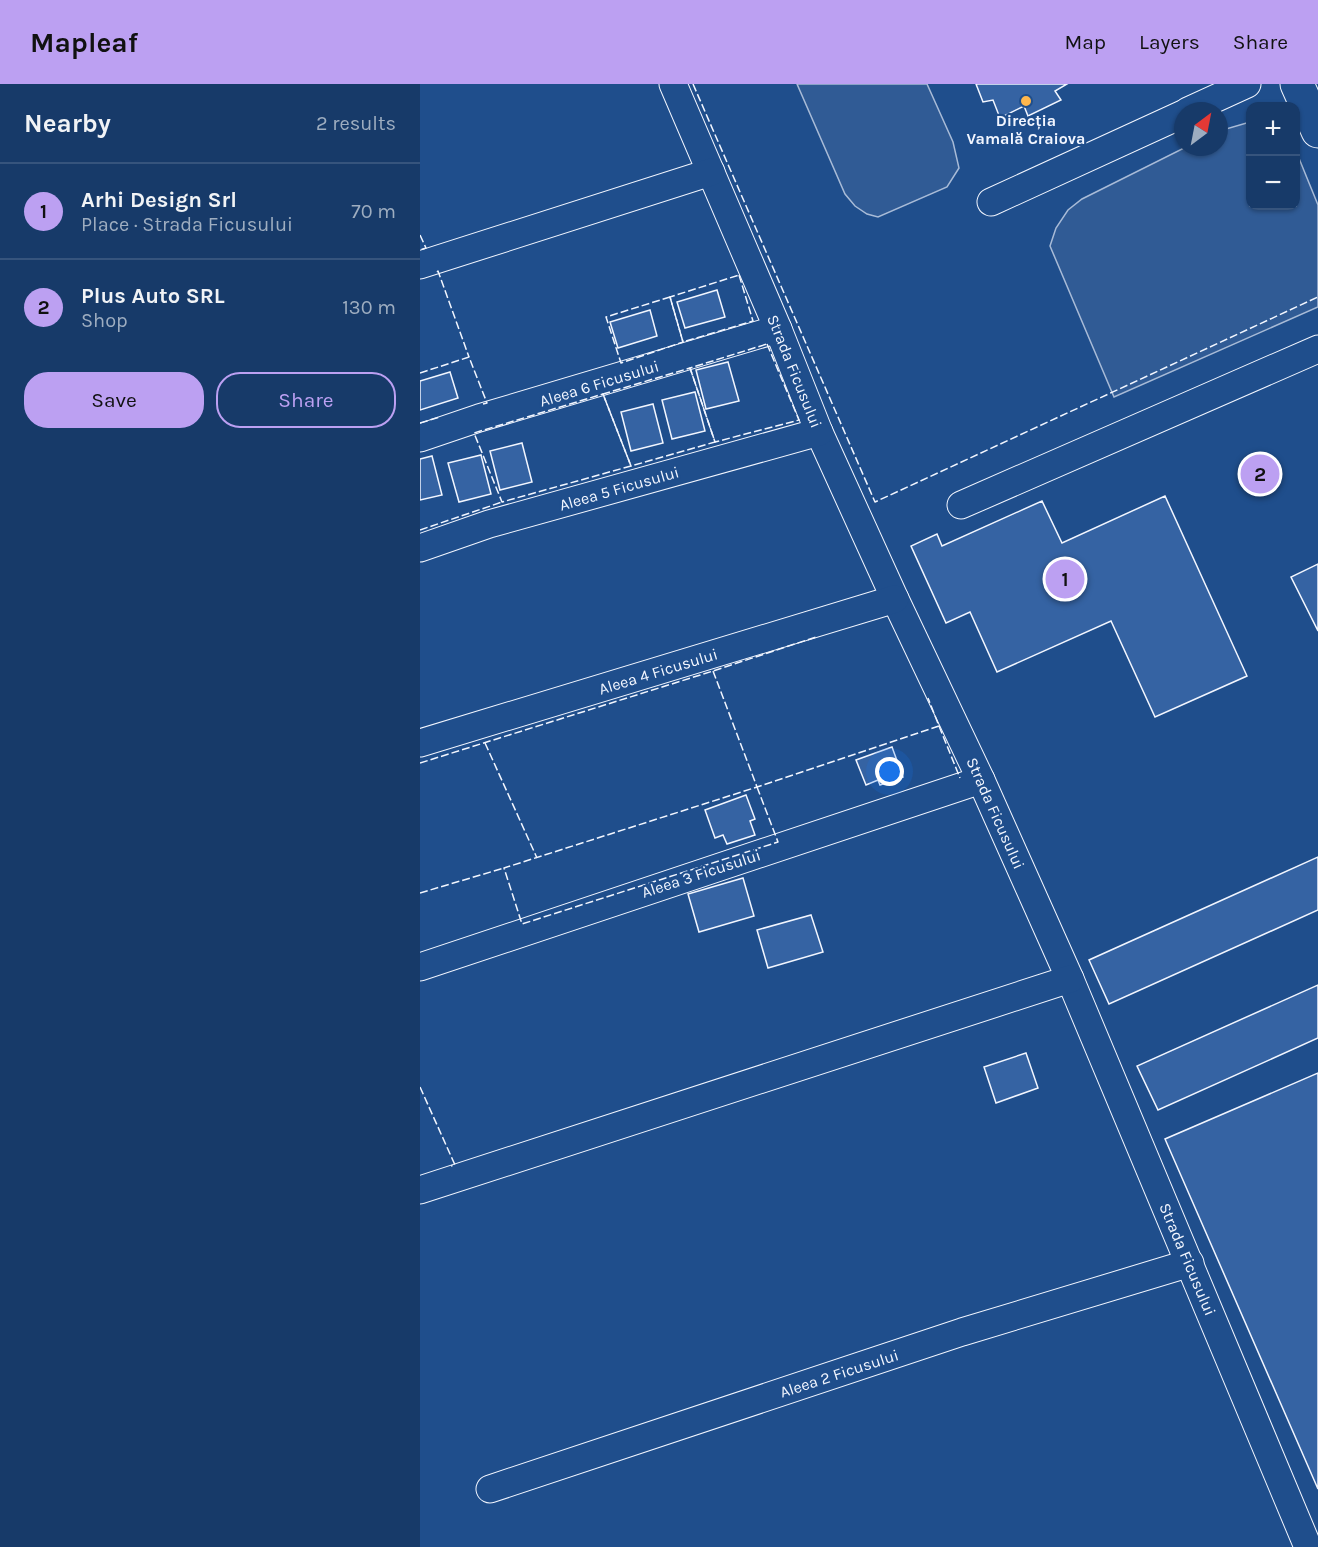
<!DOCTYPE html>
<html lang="en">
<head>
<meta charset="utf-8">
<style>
  body { margin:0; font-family:Karla,sans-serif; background:#20416f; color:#f1f3f6 }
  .controls { position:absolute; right:18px; top:18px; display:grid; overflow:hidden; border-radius:12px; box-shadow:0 2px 4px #0004 }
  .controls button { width:54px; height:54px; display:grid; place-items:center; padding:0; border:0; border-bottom:2px solid #36547d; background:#173a69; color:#f1f3f6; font:30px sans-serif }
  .compass { position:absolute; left:754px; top:18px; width:54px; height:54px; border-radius:50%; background:#173a69; box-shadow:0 2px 4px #0004; rotate:32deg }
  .you { position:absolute; left:470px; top:688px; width:21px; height:21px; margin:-15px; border:4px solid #fff; border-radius:50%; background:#1a73e8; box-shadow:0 0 0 9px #1a73e833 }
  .badge { display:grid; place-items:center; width:39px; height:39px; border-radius:50%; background:#bca0f2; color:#111; font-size:20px; font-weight:700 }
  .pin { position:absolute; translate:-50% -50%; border:3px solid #fff; box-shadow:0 2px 6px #0006 }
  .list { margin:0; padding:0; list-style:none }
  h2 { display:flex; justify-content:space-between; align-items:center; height:78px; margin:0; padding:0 24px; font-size:26px }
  h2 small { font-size:20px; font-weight:400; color:#9eadc0 }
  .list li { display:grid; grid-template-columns:39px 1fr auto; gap:18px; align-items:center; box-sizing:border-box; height:96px; padding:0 24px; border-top:2px solid #36547d }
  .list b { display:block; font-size:22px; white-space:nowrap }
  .list p { margin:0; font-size:20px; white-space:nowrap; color:#9eadc0 }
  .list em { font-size:20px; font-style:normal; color:#9eadc0 }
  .actions { display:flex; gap:12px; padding:18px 24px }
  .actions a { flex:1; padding:14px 0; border:2px solid #bca0f2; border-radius:24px; text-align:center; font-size:21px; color:#bca0f2 }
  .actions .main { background:#bca0f2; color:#111 }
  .map { position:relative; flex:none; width:898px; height:1463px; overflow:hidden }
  header { display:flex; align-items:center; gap:36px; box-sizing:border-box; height:84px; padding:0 30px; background:#bca0f2; color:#111 }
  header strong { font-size:28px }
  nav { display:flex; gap:33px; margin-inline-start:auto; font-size:21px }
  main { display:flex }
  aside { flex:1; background:#173a69 }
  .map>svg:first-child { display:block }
  .built { fill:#305b95; stroke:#a8bbd7; stroke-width:1.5 }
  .building { fill:#3563a3; stroke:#f2f6ff; stroke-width:1.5 }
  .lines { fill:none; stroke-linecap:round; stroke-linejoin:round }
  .minor-casing { stroke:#f2f6ff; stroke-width:29 }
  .major-casing { stroke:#f2f6ff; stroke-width:35 }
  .minor { stroke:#1f4e8c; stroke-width:27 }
  .major { stroke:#1f4e8c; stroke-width:33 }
  .fence { stroke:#f2f6ff; stroke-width:1.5; stroke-dasharray:8 3; stroke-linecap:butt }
  .poi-dot { fill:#ffb74d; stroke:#1f4e8c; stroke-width:2 }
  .labels { text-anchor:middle; stroke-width:4.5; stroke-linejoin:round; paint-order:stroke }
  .poi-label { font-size:16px; font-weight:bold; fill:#f2f6ff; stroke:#1f4e8c }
  .street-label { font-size:16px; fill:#f2f6ff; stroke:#1f4e8c }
</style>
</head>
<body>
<header>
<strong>Mapleaf</strong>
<nav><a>Map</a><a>Layers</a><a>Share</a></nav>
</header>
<main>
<aside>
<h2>Nearby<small>2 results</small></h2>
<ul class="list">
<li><span class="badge">1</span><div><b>Arhi Design Srl</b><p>Place · Strada Ficusului</p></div><em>70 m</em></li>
<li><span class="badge">2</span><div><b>Plus Auto SRL</b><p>Shop</p></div><em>130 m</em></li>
</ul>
<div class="actions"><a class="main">Save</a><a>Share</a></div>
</aside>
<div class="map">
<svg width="898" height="1463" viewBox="0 0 898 1463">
  <rect width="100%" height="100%" fill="#1f4e8c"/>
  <g class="built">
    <path d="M377 0H507L533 58 539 84 527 103 458 133 447 130 435 122 425 110Z"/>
    <path d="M830 38V122H876V67L898 121V223L694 313 630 162 636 144 648 126 662 115 766 63H799V47Z"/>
  </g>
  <g class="building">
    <path d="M556 0H647L635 7 641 16 608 32 604 22 580 34 573 16 563 18Z"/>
    <path d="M297 206 305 233 265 244 257 218Z"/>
    <path d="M230 226 237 252 198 264 190 238Z"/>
    <path d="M308 278 319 317 286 325 276 286Z"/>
    <path d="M30 288 38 314 0 326V297Z"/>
    <path d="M275 308 285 347 252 355 242 316Z"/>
    <path d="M233 320 243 359 211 367 201 328Z"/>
    <path d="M102 359 112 398 80 406 70 367Z"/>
    <path d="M61 371 71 410 39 418 28 379Z"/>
    <path d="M12 372 22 411 0 416V375Z"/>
    <path d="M745 412 827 592 735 633 691 537 577 588 550 528 526 539 491 462 517 450 522 462 622 417 642 459Z"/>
    <path d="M898 480V547L871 493Z"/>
    <path d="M472 663 483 693 460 701 458 696 446 701 436 676Z"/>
    <path d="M326 711 335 735 330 737 335 751 307 760 303 751 295 754 285 726Z"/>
    <path d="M898 773V826L689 920 669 876Z"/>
    <path d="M323 794 334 832 279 848 268 810Z"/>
    <path d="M391 831 403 868 348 884 337 846Z"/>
    <path d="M898 901V954L738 1026 717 982Z"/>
    <path d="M606 969 618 1004 576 1019 564 983Z"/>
    <path d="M898 989V1405L745 1055Z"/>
  </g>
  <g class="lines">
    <defs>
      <g id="minor">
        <path d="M253 0 358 245 399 348 475 515 561 696 650 895 888 1463"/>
        <path d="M768 27 827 0"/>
        <path d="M571 118 763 30"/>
        <path d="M0 181 291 88"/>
        <path d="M0 354 59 334 358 245"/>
        <path d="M541 421 898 265"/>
        <path d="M0 464 69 440 399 348"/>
        <path d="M0 659 475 515"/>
        <path d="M0 883 561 696"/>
        <path d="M0 1106 650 895"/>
        <path d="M70 1405 542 1248 770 1179"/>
      </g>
      <path id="major" d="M877 0 898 47"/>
    </defs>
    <use href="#minor" class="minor-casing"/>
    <use href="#major" class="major-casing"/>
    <use href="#minor" class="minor"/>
    <use href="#major" class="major"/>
    <g class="fence">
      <path d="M273 0 455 418 898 213"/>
      <path d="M0 151 6 164 0 166"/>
      <path d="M17 188 18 187 49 273"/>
      <path d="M319 191 333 237 263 258 250 213Z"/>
      <path d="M250 213 263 258 201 279 186 233Z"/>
      <path d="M347 260 379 336 295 358 270 284Z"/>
      <path d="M270 284 295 358 211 382 183 310Z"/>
      <path d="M0 289 49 273 67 319 63 320"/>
      <path d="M183 310 211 382 82 418 54 349Z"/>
      <path d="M0 339 20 333"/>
      <path d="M0 446 82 418"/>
      <path d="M293 587 337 703 519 642 508 614"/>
      <path d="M519 642 540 694"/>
      <path d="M65 659 117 774"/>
      <path d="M0 679 293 587 396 553"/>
      <path d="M337 703 358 758 102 840 84 784Z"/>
      <path d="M0 809 84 784"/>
      <path d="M0 1003 35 1081 31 1082"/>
    </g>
  </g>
  <circle class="poi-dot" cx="606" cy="17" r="6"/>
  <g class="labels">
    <g class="poi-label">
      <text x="606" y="42">Direcția<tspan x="606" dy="18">Vamală Craiova</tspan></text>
    </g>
    <g class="street-label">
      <text transform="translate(375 287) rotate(68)" y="6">Strada Ficusului</text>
      <text transform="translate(179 299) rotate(-17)" y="6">Aleea 6 Ficusului</text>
      <text transform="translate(199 404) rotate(-16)" y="6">Aleea 5 Ficusului</text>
      <text transform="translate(238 587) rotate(-17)" y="6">Aleea 4 Ficusului</text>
      <text transform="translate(576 729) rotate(66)" y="6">Strada Ficusului</text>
      <text transform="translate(281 789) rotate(-18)" y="6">Aleea 3 Ficusului</text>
      <text transform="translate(768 1175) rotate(67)" y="6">Strada Ficusului</text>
      <text transform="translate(419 1289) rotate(-18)" y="6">Aleea 2 Ficusului</text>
    </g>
  </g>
</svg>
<div class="controls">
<button>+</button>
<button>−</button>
</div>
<svg class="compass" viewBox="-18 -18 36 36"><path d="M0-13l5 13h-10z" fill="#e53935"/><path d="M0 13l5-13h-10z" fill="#9eadc0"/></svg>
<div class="you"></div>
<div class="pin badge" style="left:645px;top:495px">1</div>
<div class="pin badge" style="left:840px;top:390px">2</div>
</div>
</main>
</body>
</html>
